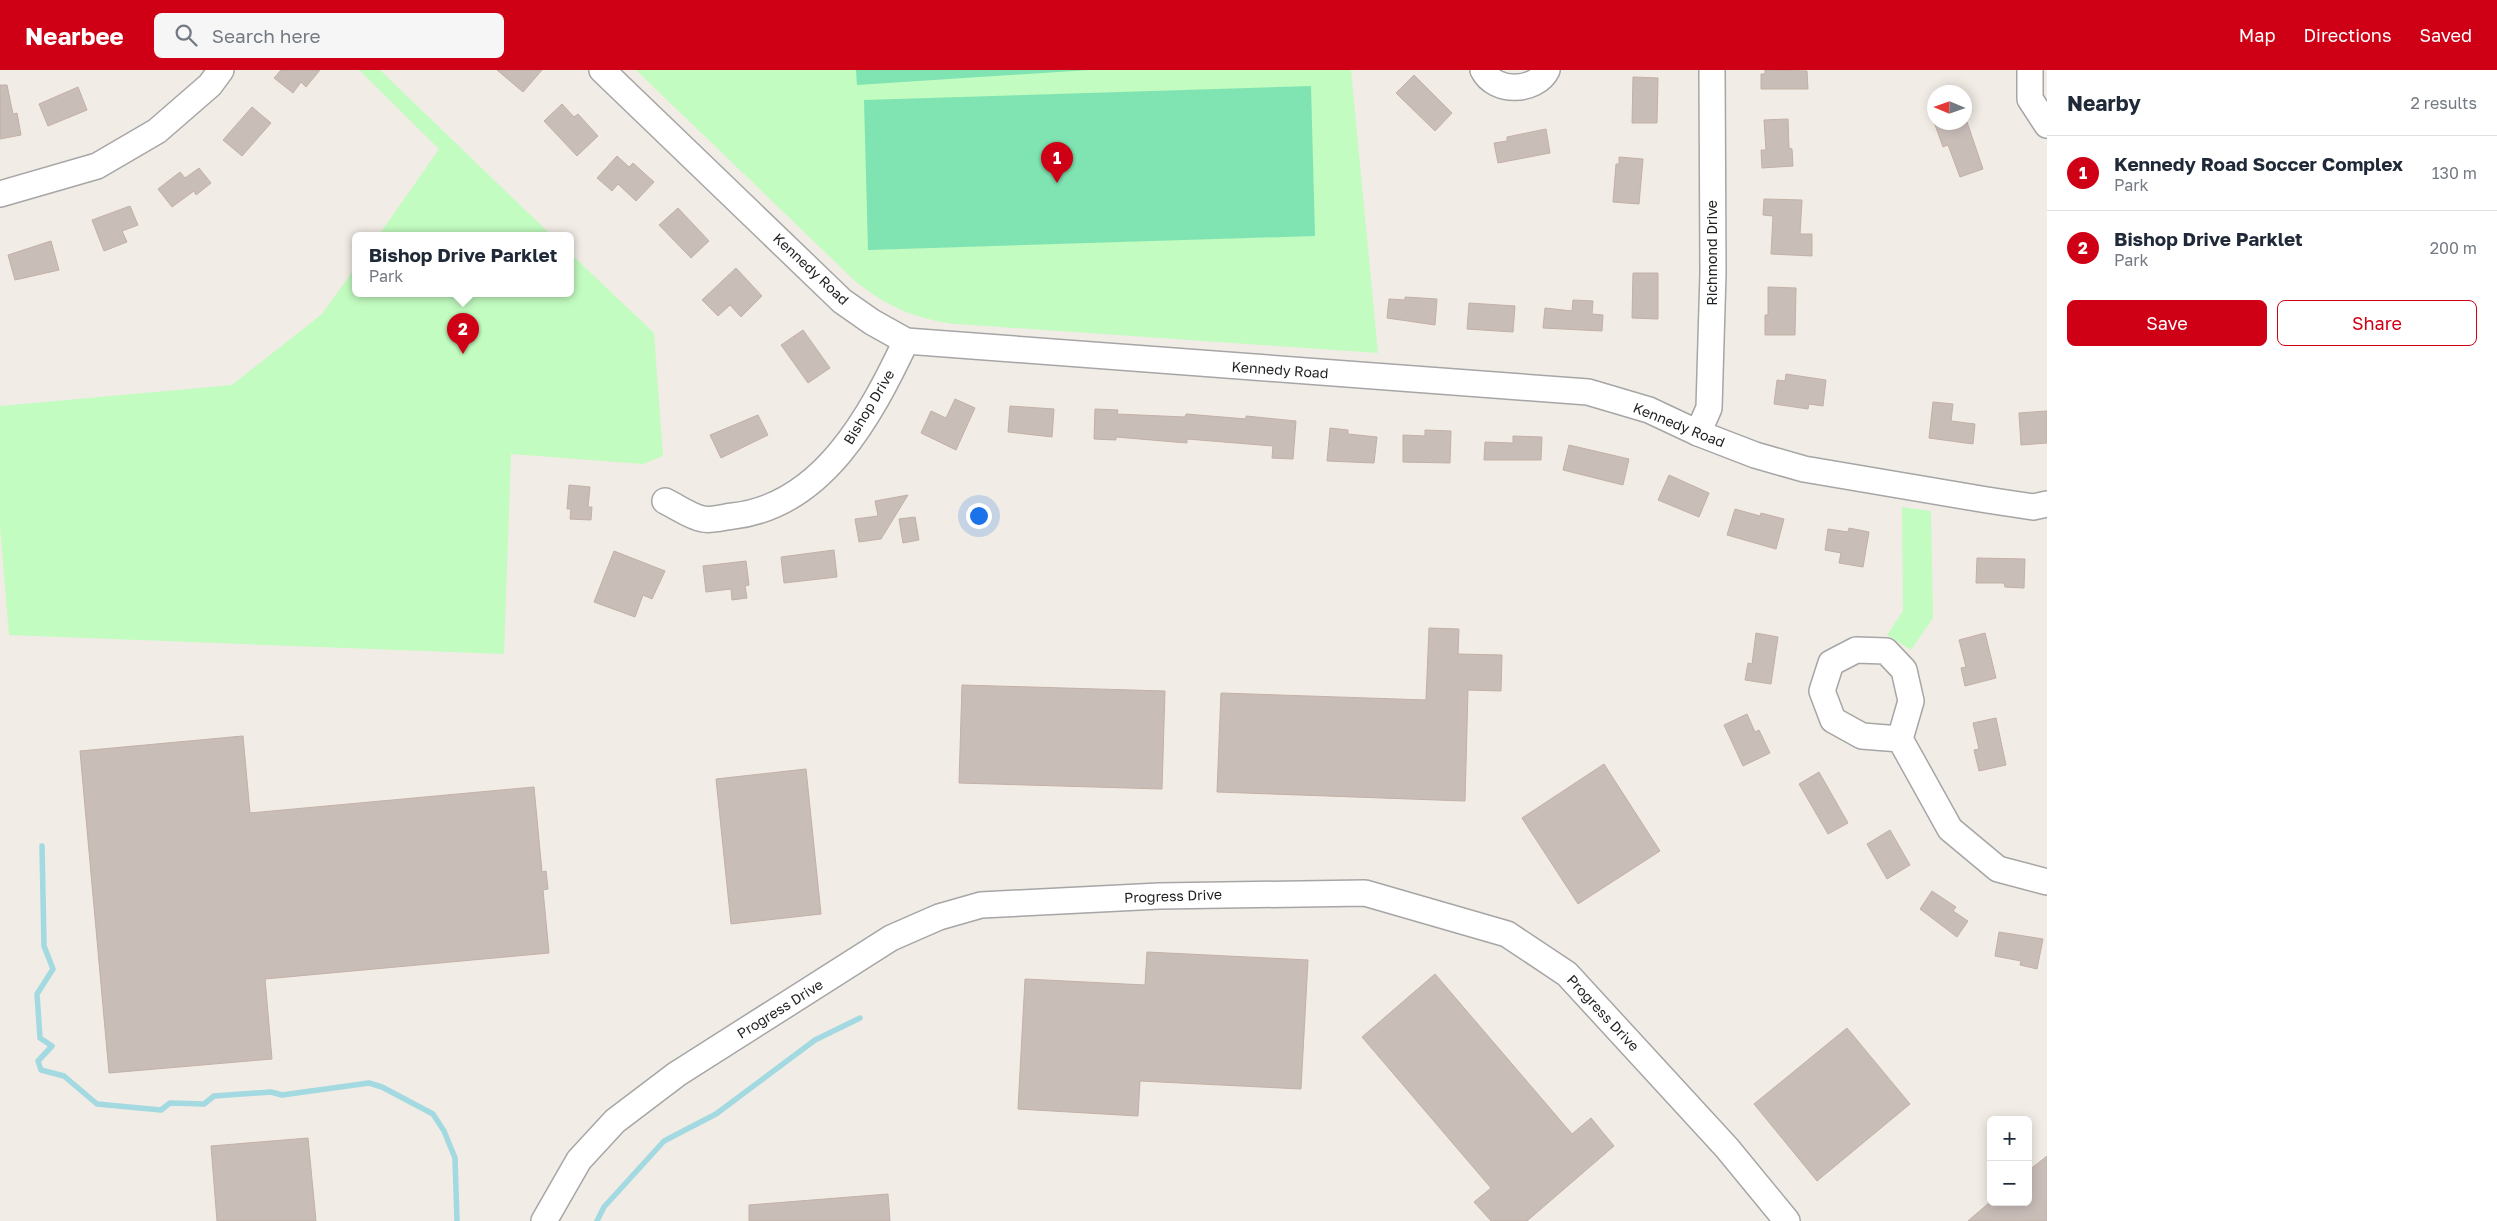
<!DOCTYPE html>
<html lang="en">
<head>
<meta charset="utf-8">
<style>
  body { margin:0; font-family:"Golos Text",sans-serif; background:#f6f6f7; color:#1f2937 }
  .controls { position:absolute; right:15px; bottom:15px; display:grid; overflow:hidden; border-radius:8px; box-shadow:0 2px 12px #0003 }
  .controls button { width:45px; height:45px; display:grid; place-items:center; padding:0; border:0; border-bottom:1px solid #e0e1e3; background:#fff; color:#1f2937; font:25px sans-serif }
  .compass { position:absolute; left:1927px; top:15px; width:45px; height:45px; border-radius:50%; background:#fff; box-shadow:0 2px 12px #0003; rotate:272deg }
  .you { position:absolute; left:978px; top:445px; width:18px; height:18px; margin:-12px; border:4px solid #fff; border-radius:50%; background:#1a73e8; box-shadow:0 0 0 8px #1a73e833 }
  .badge { display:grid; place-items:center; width:32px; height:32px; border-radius:50%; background:#cf0015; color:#fff; font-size:16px; font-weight:700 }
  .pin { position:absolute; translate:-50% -41px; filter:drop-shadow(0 1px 2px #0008) }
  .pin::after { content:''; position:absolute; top:26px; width:18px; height:15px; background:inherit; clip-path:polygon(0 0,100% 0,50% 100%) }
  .popup { position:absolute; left:352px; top:162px; width:222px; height:65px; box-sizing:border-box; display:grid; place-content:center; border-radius:8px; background:#fff; filter:drop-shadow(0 1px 4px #0005); font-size:16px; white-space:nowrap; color:#747a83 }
  .popup b { font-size:19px; color:#1f2937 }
  .popup::after { content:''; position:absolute; left:50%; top:100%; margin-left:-10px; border:10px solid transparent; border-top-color:#fff }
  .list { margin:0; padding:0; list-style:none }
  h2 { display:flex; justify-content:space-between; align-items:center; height:65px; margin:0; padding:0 20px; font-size:21px }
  h2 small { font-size:16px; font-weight:400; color:#747a83 }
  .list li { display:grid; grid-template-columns:32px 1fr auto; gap:15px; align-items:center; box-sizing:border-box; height:75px; padding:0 20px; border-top:1px solid #e0e1e3 }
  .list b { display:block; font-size:19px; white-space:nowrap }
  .list p { margin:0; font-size:16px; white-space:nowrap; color:#747a83 }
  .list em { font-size:16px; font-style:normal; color:#747a83 }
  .actions { display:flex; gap:10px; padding:15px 20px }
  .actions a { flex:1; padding:11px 0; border:1px solid #cf0015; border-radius:8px; text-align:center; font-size:18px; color:#cf0015 }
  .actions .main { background:#cf0015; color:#fff }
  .icon { flex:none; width:28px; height:28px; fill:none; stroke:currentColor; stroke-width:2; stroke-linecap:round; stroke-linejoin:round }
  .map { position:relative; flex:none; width:2047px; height:1151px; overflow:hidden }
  header { display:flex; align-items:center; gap:30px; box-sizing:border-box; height:70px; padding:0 25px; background:#cf0015; color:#fff }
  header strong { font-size:24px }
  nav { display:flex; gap:28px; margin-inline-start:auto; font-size:18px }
  .search { width:350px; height:45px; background:#f6f6f7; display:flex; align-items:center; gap:12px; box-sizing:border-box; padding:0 18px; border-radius:8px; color:#747a83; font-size:19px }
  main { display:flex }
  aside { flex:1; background:#fff }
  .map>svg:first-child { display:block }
  .park { fill:#c2fcc0 }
  .pitch { fill:#7fe4b2 }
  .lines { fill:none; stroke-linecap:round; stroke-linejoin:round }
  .stream { stroke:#a3d9e0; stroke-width:5.5 }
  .building { fill:#c9bdb8; stroke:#c3b0a6 }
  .minor-casing { stroke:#a6a6a6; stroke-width:28 }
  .minor { stroke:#fff; stroke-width:25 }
  .labels { text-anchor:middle; stroke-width:4; stroke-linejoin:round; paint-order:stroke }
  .street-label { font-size:14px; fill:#1f1f1f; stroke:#fff }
</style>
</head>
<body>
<header>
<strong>Nearbee</strong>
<div class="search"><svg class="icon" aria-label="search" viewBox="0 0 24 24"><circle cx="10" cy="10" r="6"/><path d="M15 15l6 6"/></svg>Search here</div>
<nav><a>Map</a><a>Directions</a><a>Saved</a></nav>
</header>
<main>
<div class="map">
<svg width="2047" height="1151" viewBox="0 0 2047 1151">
  <rect width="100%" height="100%" fill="#f1ece5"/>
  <g class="park">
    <path d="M359 0H380L551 165H379L439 79Z"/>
    <path d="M636 0H1351L1378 283 957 254C917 250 886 236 855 211Z"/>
    <path d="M571 184 654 263 663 386 643 394 511 384 504 584 9 565 0 457V336L232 315 322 244 355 198 356 223H570Z"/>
    <path d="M1902 437 1931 441 1933 548 1911 580 1887 565 1903 541Z"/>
  </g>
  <g class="pitch">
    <path d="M856 0H1089L857 15Z"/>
    <path d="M1311 16 1315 166 868 180 864 30Z"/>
  </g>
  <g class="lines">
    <g class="stream">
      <path d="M42 776 44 876 53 899 37 924 40 968 52 976 38 991 41 1000 64 1006 97 1034 161 1040 170 1033 204 1034 214 1026 271 1022 282 1025 369 1013 382 1017 433 1044 444 1061 455 1088 457 1151"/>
      <path d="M597 1151 604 1137 664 1071 716 1044 815 970 860 948"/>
    </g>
  </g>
  <g class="building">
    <path d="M281 0H320L306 17 301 12 293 23 274 8Z"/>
    <path d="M497 0H542L523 22Z"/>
    <path d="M1765 0 1807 1 1808 19H1761V4H1765Z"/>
    <path d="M1414 5 1452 43 1435 61 1396 23Z"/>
    <path d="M1633 7 1658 8 1657 53H1632Z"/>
    <path d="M0 15H7L13 44 17 43 21 65 0 69Z"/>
    <path d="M78 17 87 40 48 56 39 34Z"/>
    <path d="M562 34 574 47 578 44 598 66 577 86 544 51Z"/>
    <path d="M252 37 271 53 242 86 223 70Z"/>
    <path d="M1788 49 1789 78 1792 79 1793 96 1762 98 1761 80H1766L1764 50Z"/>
    <path d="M1934 52H1967L1983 99 1960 107 1948 75 1943 77Z"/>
    <path d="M1546 59 1550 83 1498 93 1494 73 1507 71V67Z"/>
    <path d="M617 86 629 97 633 93 654 112 636 131 618 114 612 121 597 108Z"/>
    <path d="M1619 87 1643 89 1639 134 1613 132 1616 94H1619Z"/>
    <path d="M199 98 211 113 196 125 194 121 172 137 158 119 180 102 185 108Z"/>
    <path d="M1764 129 1802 130 1800 164H1812V186L1771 184 1773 146 1763 145Z"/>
    <path d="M130 136 138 155 122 161 127 172 104 181 92 150Z"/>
    <path d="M678 138 709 171 691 188 659 155Z"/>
    <path d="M51 171 59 200 15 210 8 185Z"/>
    <path d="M736 198 762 226 741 247 730 235 718 246 702 230Z"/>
    <path d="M1633 203H1658V249L1632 248Z"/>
    <path d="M1768 217 1796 218 1795 265H1765V245H1768Z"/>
    <path d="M1405 227 1437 229 1435 255 1387 248 1389 229 1405 230Z"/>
    <path d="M1573 230 1593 231 1592 244 1603 245 1602 261 1543 258 1545 238 1572 241Z"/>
    <path d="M1469 233 1515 236 1513 262 1467 259Z"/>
    <path d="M803 260 830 298 808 313 781 275Z"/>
    <path d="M1786 304 1826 310 1823 336 1809 334 1808 339 1774 334 1777 310 1785 311Z"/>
    <path d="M955 329 975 338 956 380 921 363 931 341 946 348Z"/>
    <path d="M1933 332 1953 334 1951 351 1975 354 1973 374 1929 368Z"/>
    <path d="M1010 336 1054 339 1052 367 1008 362Z"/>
    <path d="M1095 339 1118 340 1117 344 1185 347 1186 344 1246 349V346L1296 351 1293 389 1272 388 1273 376 1187 369V373L1116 367V370L1094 369Z"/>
    <path d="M2047 341V373L2021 375 2019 343Z"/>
    <path d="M758 345 768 365 721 388 710 365Z"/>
    <path d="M1330 358 1348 360V364L1377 367 1374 393 1327 391Z"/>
    <path d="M1425 360 1451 361 1450 393 1403 392V365L1425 366Z"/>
    <path d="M1513 366 1542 367 1541 390H1484L1485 372 1513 373Z"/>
    <path d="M1569 375 1629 389 1623 415 1563 400Z"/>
    <path d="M1669 405 1709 423 1699 447 1658 430Z"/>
    <path d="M569 415 590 417 588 437H592L591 450 570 449 571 439H567Z"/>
    <path d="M908 425 881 469 859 472 855 449 878 446 875 431Z"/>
    <path d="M1735 439 1760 446 1761 443 1784 449 1776 479 1727 465Z"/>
    <path d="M915 447 919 470 903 473 899 449Z"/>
    <path d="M1849 458 1869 462 1863 497 1839 493 1841 483 1825 480 1828 459 1848 462Z"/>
    <path d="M834 480 837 507 784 513 781 487Z"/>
    <path d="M614 481 665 501 652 529 643 525 635 547 594 532Z"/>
    <path d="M1977 488 2025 489 2024 518 2005 517 2004 513H1976Z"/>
    <path d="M746 491 749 515 745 516 747 528 732 530 731 519 706 522 703 496Z"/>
    <path d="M1429 558 1459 559 1458 584 1502 585 1501 621 1468 620 1465 731 1217 722 1221 623 1426 630Z"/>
    <path d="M1756 563 1778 567 1771 614 1745 610 1748 593 1752 594Z"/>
    <path d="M1985 563 1996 608 1965 616 1961 598 1966 597 1959 570Z"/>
    <path d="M962 615 1165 621 1162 719 959 713Z"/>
    <path d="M1747 644 1755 662 1759 660 1770 683 1743 696 1724 655Z"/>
    <path d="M1996 648 2006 695 1979 701 1974 680 1979 679 1973 653Z"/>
    <path d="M243 666 250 743 534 717 542 802 546 801 548 819 543 820 549 883 265 909 272 989 109 1003 80 681Z"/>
    <path d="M1604 694 1660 781 1578 834 1522 748Z"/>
    <path d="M806 699 821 844 731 854 716 709Z"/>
    <path d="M1819 702 1848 753 1828 764 1799 714Z"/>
    <path d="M1890 760 1910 795 1887 809 1867 774Z"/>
    <path d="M1932 821 1956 837 1953 841 1968 851 1957 867 1920 839Z"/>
    <path d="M1999 862 2043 869 2037 899 2020 895 2021 891 1995 886Z"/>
    <path d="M1147 882 1308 890 1301 1019 1140 1011 1138 1046 1018 1039 1025 909 1145 915Z"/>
    <path d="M1435 904 1572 1064 1591 1048 1614 1076 1527 1151H1491L1474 1132 1491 1118 1362 967Z"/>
    <path d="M1847 958 1910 1034 1817 1111 1754 1034Z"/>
    <path d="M308 1068 316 1151H217L211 1076Z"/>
    <path d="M2047 1086V1151H1968L1990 1132H2028V1101Z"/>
    <path d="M888 1124 890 1151H749V1135Z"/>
  </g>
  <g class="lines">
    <defs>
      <g id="minor">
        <path d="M602 0 842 231 872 252 906 271 1588 322 1649 340 1698 363 1755 385 1804 399 1987 430 2033 437 2047 434"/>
        <path d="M1483 0C1495 24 1536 22 1547 0"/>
        <path d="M2030 0V29L2047 55"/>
        <path d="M0 124 97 96 157 61 210 15 221 0"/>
        <path d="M1698 363 1709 338 1713 203 1712 0"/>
        <path d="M665 431C676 436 691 447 703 449 711 451 724 447 733 446 823 436 871 345 906 271"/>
        <path d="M1900 669 1862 666 1833 650 1822 621 1831 593 1856 580 1886 581 1904 600 1911 631 1900 669 1950 759 1998 799 2047 812"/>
        <path d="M544 1151 579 1090 615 1051 677 1004 891 868 939 847 981 835 1159 826 1365 823 1507 864 1567 904 1727 1078 1787 1151"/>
      </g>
    </defs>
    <use href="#minor" class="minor-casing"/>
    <use href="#minor" class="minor"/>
  </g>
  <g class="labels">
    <g class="street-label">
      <text transform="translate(1712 183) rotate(-90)" y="5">Richmond Drive</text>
      <text transform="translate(811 199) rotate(43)" y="5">Kennedy Road</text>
      <text transform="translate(1280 300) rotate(4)" y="5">Kennedy Road</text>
      <text transform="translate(869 337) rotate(-59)" y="5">Bishop Drive</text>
      <text transform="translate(1679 355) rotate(22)" y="5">Kennedy Road</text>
      <text transform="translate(1173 826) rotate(-2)" y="5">Progress Drive</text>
      <text transform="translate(780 939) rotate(-32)" y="5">Progress Drive</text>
      <text transform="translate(1603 943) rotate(47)" y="5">Progress Drive</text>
    </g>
  </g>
</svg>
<div class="controls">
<button>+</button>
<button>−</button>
</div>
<svg class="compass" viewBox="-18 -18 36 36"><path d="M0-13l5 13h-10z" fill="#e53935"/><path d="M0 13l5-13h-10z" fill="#747a83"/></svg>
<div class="you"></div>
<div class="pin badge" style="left:1057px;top:113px">1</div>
<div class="pin badge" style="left:463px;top:284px">2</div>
<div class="popup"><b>Bishop Drive Parklet</b>Park</div>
</div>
<aside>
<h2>Nearby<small>2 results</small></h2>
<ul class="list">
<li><span class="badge">1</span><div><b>Kennedy Road Soccer Complex</b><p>Park</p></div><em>130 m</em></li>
<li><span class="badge">2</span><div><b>Bishop Drive Parklet</b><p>Park</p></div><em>200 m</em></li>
</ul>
<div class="actions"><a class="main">Save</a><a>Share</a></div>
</aside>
</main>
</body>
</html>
